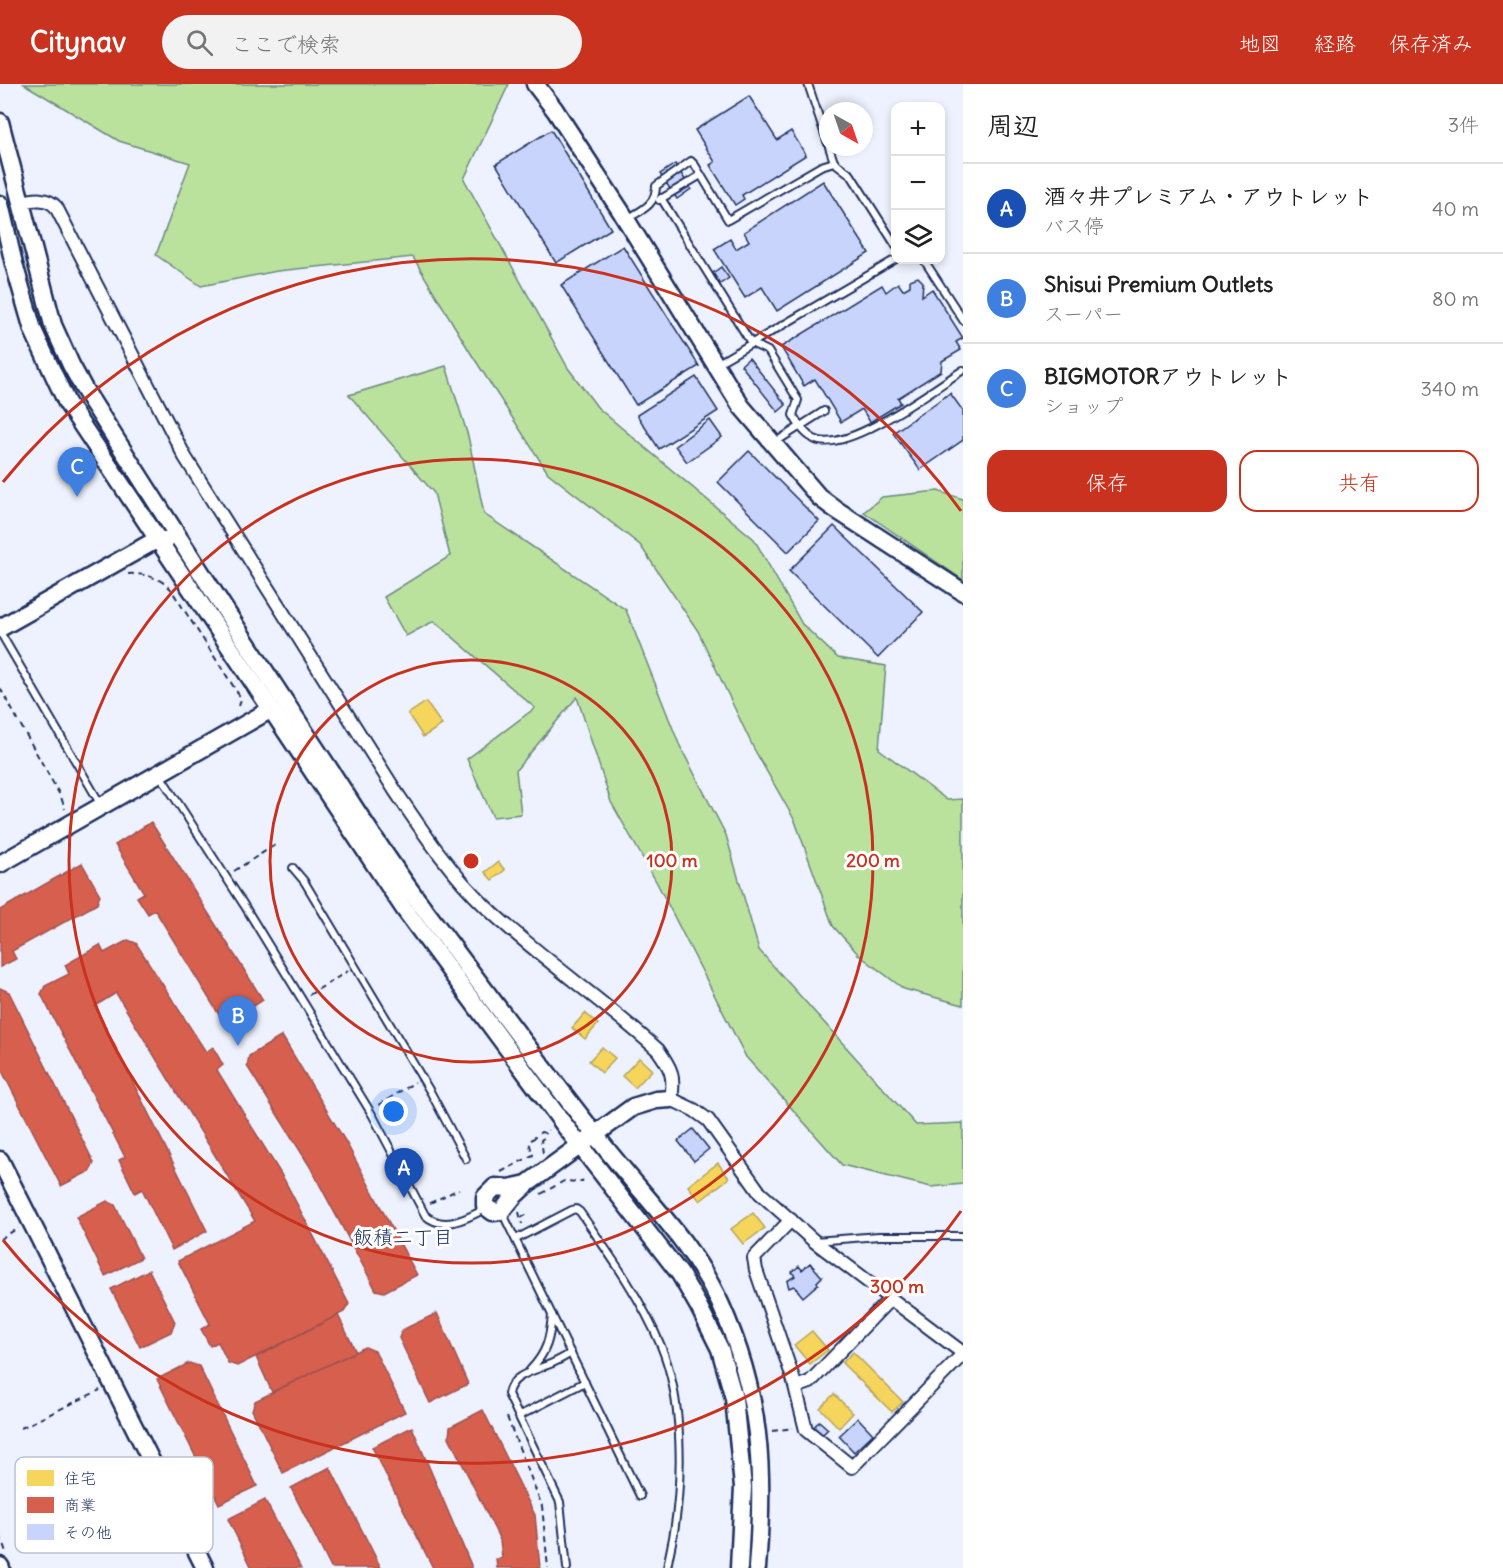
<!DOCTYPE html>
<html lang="ja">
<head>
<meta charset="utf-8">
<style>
  body { margin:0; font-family:Delius,"Klee One",sans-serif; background:#f2f2f2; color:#222 }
  .controls { position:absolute; right:18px; top:18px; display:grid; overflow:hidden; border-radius:12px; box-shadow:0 3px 9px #0003 }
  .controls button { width:54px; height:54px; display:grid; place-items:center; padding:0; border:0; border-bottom:2px solid #e0e0e0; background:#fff; color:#222; font:30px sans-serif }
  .compass { position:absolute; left:819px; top:18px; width:54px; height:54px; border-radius:50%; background:#fff; box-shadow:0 3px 9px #0003; rotate:140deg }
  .you { position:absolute; left:394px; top:1028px; width:21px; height:21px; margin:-15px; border:4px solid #fff; border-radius:50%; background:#1a73e8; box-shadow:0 0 0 9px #1a73e833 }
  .badge { display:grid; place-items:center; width:39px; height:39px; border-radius:50%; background:#c8321e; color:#fff; font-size:20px; font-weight:700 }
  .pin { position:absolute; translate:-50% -50px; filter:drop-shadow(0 2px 3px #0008) }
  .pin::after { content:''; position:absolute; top:32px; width:21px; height:18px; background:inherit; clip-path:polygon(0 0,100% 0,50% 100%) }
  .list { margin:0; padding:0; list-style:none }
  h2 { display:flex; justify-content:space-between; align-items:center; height:78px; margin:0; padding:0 24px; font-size:26px }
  h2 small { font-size:20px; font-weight:400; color:#767676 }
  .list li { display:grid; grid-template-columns:39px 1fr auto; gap:18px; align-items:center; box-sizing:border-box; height:90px; padding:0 24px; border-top:2px solid #e0e0e0 }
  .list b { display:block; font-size:22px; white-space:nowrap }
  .list p { margin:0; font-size:20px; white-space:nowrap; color:#767676 }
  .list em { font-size:20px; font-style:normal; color:#767676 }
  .actions { display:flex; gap:12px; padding:18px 24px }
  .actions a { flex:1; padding:14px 0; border:2px solid #c8321e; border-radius:18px; text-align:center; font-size:21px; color:#c8321e }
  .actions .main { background:#c8321e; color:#fff }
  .icon { flex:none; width:33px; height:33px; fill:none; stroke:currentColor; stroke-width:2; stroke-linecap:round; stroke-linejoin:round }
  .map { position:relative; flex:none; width:963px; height:1484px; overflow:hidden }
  header { display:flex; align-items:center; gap:36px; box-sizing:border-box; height:84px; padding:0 30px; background:#c8321e; color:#fff }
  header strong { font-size:28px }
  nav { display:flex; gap:33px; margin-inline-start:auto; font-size:21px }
  .search { width:420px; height:54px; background:#f2f2f2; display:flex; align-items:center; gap:15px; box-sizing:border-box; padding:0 21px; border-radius:33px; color:#767676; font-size:22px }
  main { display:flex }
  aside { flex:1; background:#fff }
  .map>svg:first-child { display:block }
  .green { fill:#bbe29d; stroke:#6b887e; stroke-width:1.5 }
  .homes { fill:#f6d55c; stroke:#b4a35d; stroke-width:1.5 }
  .shops { fill:#d6604d; stroke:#9e5152; stroke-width:1.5 }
  .building { fill:#c8d4fb; stroke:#1b2f5e; stroke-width:1.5 }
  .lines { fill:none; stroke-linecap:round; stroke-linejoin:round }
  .lane-casing { stroke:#1b2f5e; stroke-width:10 }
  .street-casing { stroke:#1b2f5e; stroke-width:16 }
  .secondary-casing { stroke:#1b2f5e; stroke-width:21 }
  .path { stroke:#1b2f5e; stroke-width:2; stroke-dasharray:6 4.5; stroke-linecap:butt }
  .lane { stroke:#fff; stroke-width:6 }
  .street { stroke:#fff; stroke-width:12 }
  .secondary { stroke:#fff; stroke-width:16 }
  .ring { fill:none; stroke:#c8321e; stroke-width:3 }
  .labels { text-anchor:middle; stroke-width:6; stroke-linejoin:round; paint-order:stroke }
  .neighbourhood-label { font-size:20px; fill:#1b2f5e; stroke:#fff }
  .key { fill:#fff; stroke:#bbc1cf; stroke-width:1.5 }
  .key-label { font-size:16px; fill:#1b2f5e }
  .centre { fill:#c8321e; stroke:#fff; stroke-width:3 }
  .ring-label { font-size:18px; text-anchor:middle; font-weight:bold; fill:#c8321e; stroke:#fff; stroke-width:6; stroke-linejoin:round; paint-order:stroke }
</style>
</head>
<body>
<header>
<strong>Citynav</strong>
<div class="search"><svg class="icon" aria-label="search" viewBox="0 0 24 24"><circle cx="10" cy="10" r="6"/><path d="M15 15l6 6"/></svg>ここで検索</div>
<nav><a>地図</a><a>経路</a><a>保存済み</a></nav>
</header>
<main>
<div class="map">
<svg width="963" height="1484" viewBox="0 0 963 1484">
  <rect width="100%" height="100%" fill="#eef2fe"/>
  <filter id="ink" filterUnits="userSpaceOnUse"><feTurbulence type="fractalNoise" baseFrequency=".0167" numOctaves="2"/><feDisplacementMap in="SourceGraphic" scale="12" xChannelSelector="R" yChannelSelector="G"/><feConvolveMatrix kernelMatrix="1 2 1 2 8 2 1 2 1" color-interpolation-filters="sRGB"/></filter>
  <g filter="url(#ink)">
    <g class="green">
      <path d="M24 0H509L464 95 568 284 598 324 754 455 802 540 838 574 886 582 879 665 947 716 963 715V921L904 905 859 871 833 842 795 737 754 665 698 547 640 461 548 389 470 268 413 173 277 187 201 202 156 171 190 79 119 57Z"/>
      <path d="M446 282 468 352 484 430 626 526 679 660 726 751 759 866 916 1041 963 1039V1100L931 1103 842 1081 746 973 657 799 611 718 577 613 516 686 521 730 493 733 467 675 535 624 434 537 406 552 384 513 450 472 434 409 349 311Z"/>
      <path d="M938 407 963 415V496L864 428 882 413Z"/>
    </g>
    <g class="homes">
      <path d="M426 618 442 641 423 653 408 630Z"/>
      <path d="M498 778 505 786 492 796 485 788Z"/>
      <path d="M585 929 598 940 585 955 572 944Z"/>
      <path d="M602 963 615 974 602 989 589 977Z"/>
      <path d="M639 974 652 986 635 1004 622 992Z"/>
      <path d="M718 1079 729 1094 700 1117 688 1102Z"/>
      <path d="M753 1129 765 1144 743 1160 731 1145Z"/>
      <path d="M812 1247 828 1266 810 1280 794 1261Z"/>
      <path d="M853 1268 903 1318 892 1328 842 1279Z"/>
      <path d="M834 1310 853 1329 839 1344 820 1324Z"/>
    </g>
    <g class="shops">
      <path d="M151 738 263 916 232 936 221 934 155 826 148 830 137 813 144 809 115 761Z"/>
      <path d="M82 779 100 811 97 820 12 867 16 875 0 883V826Z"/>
      <path d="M128 856 136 859 206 968 213 963 223 981 217 986 284 1095 349 1220 344 1228 237 1282 228 1279 218 1258 210 1262 201 1245 210 1240 178 1177 255 1137 116 909 95 922 207 1147 172 1166 142 1105 135 1109 119 1076 125 1073 41 910 45 902 69 890 65 881 100 861 104 869Z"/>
      <path d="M0 904 9 908 94 1079 90 1087 61 1102 0 983Z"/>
      <path d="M282 952 347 1060 417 1191 384 1208 376 1206 309 1081 247 982 249 972Z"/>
      <path d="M107 1117 115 1121 141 1174 105 1192 76 1133Z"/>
      <path d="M149 1186 175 1238 171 1248 140 1263 111 1205Z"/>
      <path d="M437 1229 468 1300 430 1319 399 1254 402 1246Z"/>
      <path d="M338 1231 356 1268 272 1308 256 1273Z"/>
      <path d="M365 1263 375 1267 405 1328 283 1389 252 1326 255 1317Z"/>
      <path d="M189 1279 199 1282 257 1402 219 1420 157 1295Z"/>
      <path d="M483 1326 535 1431 540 1484H497L496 1475 502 1474 500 1456 449 1353 450 1343Z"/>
      <path d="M412 1343 471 1481V1484H433L372 1363Z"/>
      <path d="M330 1383 381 1484H331L291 1404Z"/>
      <path d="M265 1416 301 1484H252L228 1435Z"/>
    </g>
    <g class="building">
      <path d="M749 12 777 56 791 47 806 71 742 111 744 115 735 121 710 81 715 78 695 46Z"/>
      <path d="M551 46 611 145 556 179 496 80Z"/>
      <path d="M675 80 691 105 677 115 660 90Z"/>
      <path d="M823 97 869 169 777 227 762 203 745 214 714 165 730 155 736 165 749 157 744 148Z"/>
      <path d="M623 162 699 282 636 321 561 201Z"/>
      <path d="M721 183 729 194 720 200 713 189Z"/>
      <path d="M918 193 923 198 922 212 932 205 963 254 956 258 961 266 942 277 941 287 898 314 901 319 870 338 862 325 841 338 815 295 804 302 781 263 882 201 886 208 898 199 903 206 910 202V196Z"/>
      <path d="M749 274 786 321 778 328 741 281Z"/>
      <path d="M696 293 718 327 659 365 637 331Z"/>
      <path d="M950 309 963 327V356L920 386 893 349Z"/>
      <path d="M710 336 722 353 687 378 675 362Z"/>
      <path d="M749 367 819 437 788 468 718 398Z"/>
      <path d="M834 442 923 528 878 574 789 487Z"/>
      <path d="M693 1045 709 1065 694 1077 678 1057Z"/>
      <path d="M810 1179 822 1193 817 1198 818 1200 803 1213 794 1202 789 1204 787 1197 795 1192 792 1188 799 1182 802 1186Z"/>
      <path d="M858 1334 873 1350 854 1368 839 1352Z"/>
      <path d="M819 1337 828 1345 822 1351 814 1343Z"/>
    </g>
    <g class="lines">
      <defs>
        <g id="lane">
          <path d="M808 0 828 60"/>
          <path d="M829 63 834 78"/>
          <path d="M661 114 751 259 768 267 798 316 793 331C798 340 804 350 814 355 845 372 935 304 963 286"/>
          <path d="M659 116 701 91"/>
          <path d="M627 135C642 126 656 121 656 102L691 77 695 81 728 136 821 82 834 78 851 91 896 162"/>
          <path d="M924 176 963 236"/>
          <path d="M718 279 896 175"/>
          <path d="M774 359 824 327"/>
          <path d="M0 548 101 721"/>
          <path d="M160 691 244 821 373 1032 425 1131C443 1148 468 1134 487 1124"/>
          <path d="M293 784 304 797 431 1009 466 1075"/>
          <path d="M502 1128 640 1412"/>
          <path d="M516 1155 572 1126 576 1125 580 1128C610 1171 641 1214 661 1262 683 1315 683 1391 674 1448 672 1460 669 1472 667 1484"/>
          <path d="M815 1157 879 1152H963"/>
          <path d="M530 1286C547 1269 550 1254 552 1231"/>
          <path d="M519 1332 585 1298"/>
          <path d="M567 1484 560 1418 508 1310C511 1292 530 1288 545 1282 554 1279 563 1274 571 1269"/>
        </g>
        <g id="street">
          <path d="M22 118C34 115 47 113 56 123L185 373 396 708C423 748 450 789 486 823 540 874 603 916 658 966 671 984 675 992 671 1015L694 1026 708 1036 760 1109 814 1157 963 1269"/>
          <path d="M791 1136 754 1174 756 1186 793 1294 806 1346 852 1383 963 1270"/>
          <path d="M796 1303 810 1298 890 1215"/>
        </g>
        <g id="secondary">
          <path d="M535 0 555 26 622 129 741 322 819 413 835 425 963 508"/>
          <path d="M0 38 53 241 71 281 84 305C162 428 241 552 322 674 354 722 384 772 419 818 480 900 541 982 604 1062 645 1114 692 1158 720 1219 761 1309 765 1386 757 1484"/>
          <path d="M0 120 14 180 33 246 67 319 405 826 565 1042 680 1190 699 1223 720 1265 734 1314 743 1403 739 1484"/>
          <path d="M0 544 156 456H166"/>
          <path d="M0 780 270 626"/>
          <path d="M0 1076 205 1484"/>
          <path d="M527 1100 509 1104 495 1103 485 1113V1122L493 1128 502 1127 514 1112 527 1100 633 1023 656 1016 671 1015"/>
          <path d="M0 1482 1 1484"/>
        </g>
      </defs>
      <use href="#lane" class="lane-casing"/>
      <use href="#street" class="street-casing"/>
      <use href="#secondary" class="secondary-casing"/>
      <g class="path">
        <path d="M128 490C142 489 159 493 170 504L239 611 241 615 238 626"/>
        <path d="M0 604 61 713 65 725"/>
        <path d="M234 787 278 759"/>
        <path d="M309 911 348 887"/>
        <path d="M379 1021 415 998"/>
        <path d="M543 1069 541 1056 545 1053V1049"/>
        <path d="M501 1088 533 1071 529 1058 541 1048 545 1049 548 1046"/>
        <path d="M541 1110 564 1097 581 1098 583 1096"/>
        <path d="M430 1119 459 1105"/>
        <path d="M519 1128 522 1140"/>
        <path d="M521 1134 529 1129"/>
        <path d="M0 1155 18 1144"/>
        <path d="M507 1333 542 1422 548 1484"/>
        <path d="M21 1344 100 1306"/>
        <path d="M772 1347 793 1344"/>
        <path d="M0 1451 6 1468"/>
        <path d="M34 1451 144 1395"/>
      </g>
      <use href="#lane" class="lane"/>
      <use href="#street" class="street"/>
      <use href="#secondary" class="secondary"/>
    </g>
  </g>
  <g class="ring">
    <circle cx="471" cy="777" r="201"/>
    <circle cx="471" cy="777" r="402"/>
    <path d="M961 1127A602 602 0 0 1 3 1156M3 398A602 602 0 0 1 961 427"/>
  </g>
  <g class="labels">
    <g class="neighbourhood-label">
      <text x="403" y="1160">飯積二丁目</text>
    </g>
  </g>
  <rect x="15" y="1373" width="198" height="96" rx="9" class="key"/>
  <rect x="27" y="1386" width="27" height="16" fill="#f6d55c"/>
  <rect x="27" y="1413" width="27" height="16" fill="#d6604d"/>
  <rect x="27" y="1440" width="27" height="16" fill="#c8d4fb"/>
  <g class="key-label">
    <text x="64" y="1400">住宅</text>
    <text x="64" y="1427">商業</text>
    <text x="64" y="1454">その他</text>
  </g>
  <circle cx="471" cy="777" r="9" class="centre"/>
  <g class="ring-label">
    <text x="672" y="783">100 m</text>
    <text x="873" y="783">200 m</text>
    <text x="897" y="1209">300 m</text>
  </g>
</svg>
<div class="controls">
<button>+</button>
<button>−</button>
<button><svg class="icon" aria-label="layers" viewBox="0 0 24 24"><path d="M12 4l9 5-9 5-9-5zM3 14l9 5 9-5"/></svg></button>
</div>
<svg class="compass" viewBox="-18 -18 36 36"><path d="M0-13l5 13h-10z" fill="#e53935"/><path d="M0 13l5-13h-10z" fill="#767676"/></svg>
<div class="you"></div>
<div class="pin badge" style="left:404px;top:1114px;background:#1a4fb4">A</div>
<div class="pin badge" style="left:238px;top:962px;background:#3f7fe0">B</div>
<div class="pin badge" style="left:77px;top:413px;background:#3f7fe0">C</div>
</div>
<aside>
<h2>周辺<small>3件</small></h2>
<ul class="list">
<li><span class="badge" style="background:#1a4fb4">A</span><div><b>酒々井プレミアム・アウトレット</b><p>バス停</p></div><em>40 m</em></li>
<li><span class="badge" style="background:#3f7fe0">B</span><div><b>Shisui Premium Outlets</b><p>スーパー</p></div><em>80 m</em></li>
<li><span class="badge" style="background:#3f7fe0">C</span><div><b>BIGMOTORアウトレット</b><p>ショップ</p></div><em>340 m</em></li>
</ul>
<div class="actions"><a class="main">保存</a><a>共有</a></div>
</aside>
</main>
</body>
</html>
